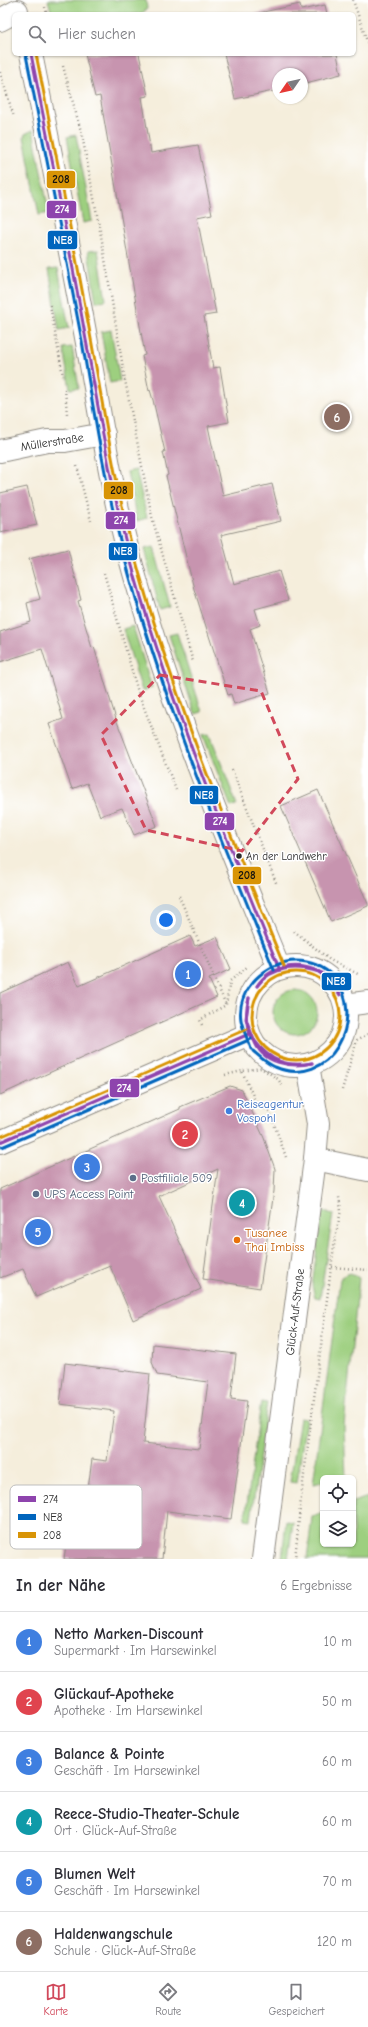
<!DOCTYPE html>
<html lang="de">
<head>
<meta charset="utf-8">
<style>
  body { margin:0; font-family:"Comic Neue",sans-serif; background:#f7f7f7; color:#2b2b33 }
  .controls { position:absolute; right:12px; bottom:12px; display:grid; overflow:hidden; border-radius:6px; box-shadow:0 1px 3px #0004 }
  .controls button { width:36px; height:36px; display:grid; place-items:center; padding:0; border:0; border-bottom:1px solid #e1e1e2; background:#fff; color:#2b2b33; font:20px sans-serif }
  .compass { position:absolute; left:272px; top:68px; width:36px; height:36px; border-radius:50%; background:#fff; box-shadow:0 1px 3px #0004; rotate:236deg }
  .you { position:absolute; left:166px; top:920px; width:14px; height:14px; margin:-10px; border:3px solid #fff; border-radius:50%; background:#1a73e8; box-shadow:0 0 0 6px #1a73e833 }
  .badge { display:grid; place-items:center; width:26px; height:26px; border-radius:50%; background:#d1495b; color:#fff; font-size:13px; font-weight:700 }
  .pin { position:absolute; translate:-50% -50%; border:2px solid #fff; box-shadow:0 1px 4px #0006 }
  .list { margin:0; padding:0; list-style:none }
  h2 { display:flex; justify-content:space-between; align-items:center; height:52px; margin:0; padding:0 16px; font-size:17px }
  h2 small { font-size:13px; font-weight:400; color:#7c7c81 }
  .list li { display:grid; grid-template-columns:26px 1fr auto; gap:12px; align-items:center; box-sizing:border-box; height:60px; padding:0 16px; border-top:1px solid #e1e1e2 }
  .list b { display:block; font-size:15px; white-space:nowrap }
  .list p { margin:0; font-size:13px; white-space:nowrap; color:#7c7c81 }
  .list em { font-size:13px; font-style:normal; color:#7c7c81 }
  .icon { flex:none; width:22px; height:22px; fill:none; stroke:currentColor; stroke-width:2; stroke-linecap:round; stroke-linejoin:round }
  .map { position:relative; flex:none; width:368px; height:1559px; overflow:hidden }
  .search { position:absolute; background:#fff; box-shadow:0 1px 3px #0004; left:12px; right:12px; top:12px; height:44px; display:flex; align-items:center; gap:10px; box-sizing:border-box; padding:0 14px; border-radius:6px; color:#7c7c81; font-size:15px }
  .sheet { height:412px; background:#fff }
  nav { display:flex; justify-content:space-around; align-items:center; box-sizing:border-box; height:56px; border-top:1px solid #e1e1e2; background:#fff; font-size:11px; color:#7c7c81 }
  nav a { display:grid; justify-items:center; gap:2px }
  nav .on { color:#d1495b }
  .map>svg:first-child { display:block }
  .green { fill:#9dcf7f; stroke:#647d55 }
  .building { fill:#c794af }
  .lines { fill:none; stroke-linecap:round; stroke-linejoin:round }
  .street-casing { stroke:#908c84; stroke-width:24 }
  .path { stroke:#908c84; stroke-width:2.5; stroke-dasharray:1 3; stroke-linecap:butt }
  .street { stroke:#fff; stroke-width:22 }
  .bus-1-casing { stroke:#fff; stroke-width:6 }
  .bus-2-casing { stroke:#fff; stroke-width:6 }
  .bus-3-casing { stroke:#fff; stroke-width:6 }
  .bus-1 { stroke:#8e44ad; stroke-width:3 }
  .bus-2 { stroke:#0065bd; stroke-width:3 }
  .bus-3 { stroke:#d89406; stroke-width:3 }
  .marked { fill:none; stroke:#d1495b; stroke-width:3; stroke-dasharray:8 5; stroke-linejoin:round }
  .bus-dot { fill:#2b2b2b; stroke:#fff; stroke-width:1.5 }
  .shop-dot { fill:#3f7fe0; stroke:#fff; stroke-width:1.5 }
  .service-dot { fill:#5c6f8a; stroke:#fff; stroke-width:1.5 }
  .food-dot { fill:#e8710a; stroke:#fff; stroke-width:1.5 }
  .labels { text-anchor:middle; stroke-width:3; stroke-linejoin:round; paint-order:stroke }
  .bus-label { font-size:11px; fill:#2b2b2b; stroke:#fff; text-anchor:start }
  .street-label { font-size:12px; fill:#2b2b2b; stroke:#fff }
  .shop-label { font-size:12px; fill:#366cbe; stroke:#fff; text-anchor:start }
  .service-label { font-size:12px; fill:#4e5e75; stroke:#fff; text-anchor:start }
  .food-label { font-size:12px; fill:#c56008; stroke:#fff; text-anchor:start }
  .key { fill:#fff; stroke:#bfbfbf; stroke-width:1 }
  .key-label { font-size:11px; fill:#2b2b2b }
  .line-badge { stroke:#fff; stroke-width:1.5 }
  .badge-label { font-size:11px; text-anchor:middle; font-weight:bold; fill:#fff }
  .pale-badge-label { font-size:11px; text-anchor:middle; font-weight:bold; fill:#111 }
</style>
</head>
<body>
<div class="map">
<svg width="368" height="1559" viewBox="0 0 368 1559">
  <rect width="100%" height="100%" fill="#fff"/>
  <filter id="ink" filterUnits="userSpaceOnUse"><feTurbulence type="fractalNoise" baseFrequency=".025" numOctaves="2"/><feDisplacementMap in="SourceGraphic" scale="8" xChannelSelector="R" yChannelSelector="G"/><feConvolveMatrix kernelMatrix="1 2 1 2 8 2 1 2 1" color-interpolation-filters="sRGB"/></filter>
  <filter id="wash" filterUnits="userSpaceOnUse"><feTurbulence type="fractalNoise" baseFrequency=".012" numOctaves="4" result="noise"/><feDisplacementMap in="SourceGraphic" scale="16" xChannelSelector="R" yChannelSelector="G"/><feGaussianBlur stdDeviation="0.9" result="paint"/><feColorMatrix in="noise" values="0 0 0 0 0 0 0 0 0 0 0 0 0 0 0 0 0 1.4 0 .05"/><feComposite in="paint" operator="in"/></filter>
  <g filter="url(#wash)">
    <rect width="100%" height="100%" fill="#f5eedc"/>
    <g class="green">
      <path d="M48 0H146L147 9 141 14H52Z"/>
      <path d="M33 130 49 213 39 215 24 137 25 134Z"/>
      <path d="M76 135 92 221 83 223 67 137Z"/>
      <path d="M98 250 106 300 96 302 88 251Z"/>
      <path d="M58 268 69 328 59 330 49 269Z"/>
      <path d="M111 330 120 381 110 383 101 332Z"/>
      <path d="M72 347 79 388 70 389 63 348Z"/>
      <path d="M136 470 147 518 137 521 127 472Z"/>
      <path d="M154 547 170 607 160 610 144 549Z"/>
      <path d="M133 626 152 688 142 691 123 629Z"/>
      <path d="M177 633 202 712 195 714 169 635Z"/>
      <path d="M210 734 237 805 231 807 203 735Z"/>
      <circle cx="295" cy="1012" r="22"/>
      <path d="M322 1211 333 1214 320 1298 315 1297 312 1286Z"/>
      <path d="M351 1273 359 1278 344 1426 346 1478H323V1482L313 1484 340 1279 346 1274Z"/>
      <path d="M261 1402 267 1403 251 1520 245 1519Z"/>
      <path d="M300 1418 306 1419 297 1483 290 1482Z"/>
      <path d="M368 1497V1559H307L312 1517 323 1513V1544H353V1502Z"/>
      <path d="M286 1521 293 1522 288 1559H282Z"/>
    </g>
    <g id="blocks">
      <g class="building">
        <path d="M300 4 301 10 325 5 327 14H254Z"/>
        <path d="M85 54H139L148 96 142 97 151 153 198 145 212 214 197 217 216 314 204 316 213 368 220 367 229 422 208 426 223 496 272 484 281 521 221 535 234 584 279 571 288 600 255 609 260 625 250 629 270 693 234 704 231 694 228 695 194 589 166 476 168 475 163 452H165L153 400 150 390 149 391 142 356 145 355 100 96 95 97Z"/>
        <path d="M224 54H337L341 74 302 84V74H278V90L235 99Z"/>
        <path d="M27 487 37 525 0 533V493Z"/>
        <path d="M68 549 81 600 78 601 92 648 94 647 116 719 157 826 134 835 122 808 100 816 87 783 72 789 49 724 63 719 42 649 0 662V632L31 622 27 603 40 599 29 559Z"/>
        <path d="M318 790 368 904V906L331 922 281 806Z"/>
        <path d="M190 936 195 946 217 937 231 969 209 979 217 997 0 1095V993L68 962 79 986Z"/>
        <path d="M230 1086 242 1090 264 1138 275 1169 274 1191 260 1288 203 1279 218 1169 159 1196 201 1289 133 1320 110 1266 36 1297 23 1269 0 1278V1189L180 1109V1107Z"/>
        <path d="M153 1344 236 1354 231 1399 247 1401 231 1519 167 1511 162 1559H64L69 1523 82 1534 92 1459 107 1461 114 1411 60 1404 65 1363 150 1374 143 1443 199 1449 208 1382 157 1375 152 1362Z"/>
      </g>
    </g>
  </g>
  <g filter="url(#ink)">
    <use href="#blocks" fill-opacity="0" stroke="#908c84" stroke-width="1"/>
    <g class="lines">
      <defs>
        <g id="street">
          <path d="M0 20 17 11"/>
          <path d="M31 54C51 154 71 254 89 354 101 419 111 487 128 551 166 694 223 831 279 968"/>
          <path d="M0 451 47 441H65L104 434"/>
          <circle cx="296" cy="1016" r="50"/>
          <path d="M345 1005 368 1002"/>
          <path d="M0 1142 249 1034"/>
          <path d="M315 1159 368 1170"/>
          <path d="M263 1559 315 1159 318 1124 308 1065"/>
        </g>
      </defs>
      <use href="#street" class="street-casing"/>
      <g class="path">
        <path d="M353 0 368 44"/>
        <path d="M45 7 47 14"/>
        <path d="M63 66 82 135 102 241 125 380 152 517 193 662"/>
        <path d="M0 72 14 117"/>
        <path d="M50 305 63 376"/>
        <path d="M65 389 67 414"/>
        <path d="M77 466 91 521"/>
        <path d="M104 573 138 692 176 790"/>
        <path d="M232 770 277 885"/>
        <path d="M179 896 226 1005"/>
        <path d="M294 931 330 960 360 975"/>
        <path d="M202 1025 200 1020 226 1005 230 981 247 967V965"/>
        <path d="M225 1075 242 1071"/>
        <path d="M342 1090 357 1040 368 1034"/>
        <path d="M269 1110 257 1105 242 1071 261 1068 278 1079 283 1087"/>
        <path d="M286 1157 269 1110 287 1103"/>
        <path d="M332 1267 368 1270"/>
        <path d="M295 1559 301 1498 335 1238 341 1211 339 1197"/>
      </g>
      <use href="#street" class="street"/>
      <defs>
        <g id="bus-1">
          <path d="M31 54C50 149 69 244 86 340 99 410 110 482 128 551 166 694 223 831 279 968"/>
          <path d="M319 972 322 973 338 987 340 995"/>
          <path d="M319 972 331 982 340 995"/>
          <path d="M257 986C269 966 298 961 319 972"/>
          <path d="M257 986C272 966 297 965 319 972"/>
          <path d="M249 998 246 1019 254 1040"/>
          <path d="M249 998C245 1012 245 1029 254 1040"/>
          <path d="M254 1040C270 1062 286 1067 312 1063"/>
          <path d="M254 1040C262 1064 292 1068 312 1063"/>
          <path d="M0 1142 249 1034"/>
        </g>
        <g id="bus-2">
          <path d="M26 55C45 150 64 246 82 341 94 412 105 483 123 552 161 696 218 833 274 970"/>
          <path d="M251 1049C248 1039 243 1031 241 1020 236 989 267 961 296 961 311 961 323 966 334 977 368 1018 330 1090 275 1067 266 1063 260 1057 253 1051"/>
          <path d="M2 1147 251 1039"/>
        </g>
        <g id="bus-3">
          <path d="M36 54C55 149 74 244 91 339 104 410 114 481 133 550 171 693 228 829 284 966"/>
          <circle cx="296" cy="1016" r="44"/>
          <path d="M0 1137 247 1029"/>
        </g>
      </defs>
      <use href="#bus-1" class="bus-1-casing"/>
      <use href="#bus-2" class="bus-2-casing"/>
      <use href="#bus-3" class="bus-3-casing"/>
      <use href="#bus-1" class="bus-1"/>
      <use href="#bus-2" class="bus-2"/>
      <use href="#bus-3" class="bus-3"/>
    </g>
  </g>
  <path class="marked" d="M160 675 261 691 298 779 242 851 146 830 101 735Z"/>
  <circle class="bus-dot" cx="239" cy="856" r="3.5"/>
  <circle class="shop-dot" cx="229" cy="1111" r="4"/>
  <g class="service-dot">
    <circle cx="133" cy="1178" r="4"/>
    <circle cx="36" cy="1194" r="4"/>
  </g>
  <circle class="food-dot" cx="237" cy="1240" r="4"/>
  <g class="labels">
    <g class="bus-label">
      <text x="246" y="860">An der Landwehr</text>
    </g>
    <g class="street-label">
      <text transform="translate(52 442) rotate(-9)" y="4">Müllerstraße</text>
      <text transform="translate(295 1312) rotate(-83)" y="4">Glück-Auf-Straße</text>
    </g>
    <g class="shop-label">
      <text x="237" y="1108">Reiseagentur<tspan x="237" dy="14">Vospohl</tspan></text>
    </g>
    <g class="service-label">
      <text x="141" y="1182">Postfiliale 509</text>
      <text x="44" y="1198">UPS Access Point</text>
    </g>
    <g class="food-label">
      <text x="245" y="1237">Tusanee<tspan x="245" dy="14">Thai Imbiss</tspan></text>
    </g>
  </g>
  <rect x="10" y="1485" width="132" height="64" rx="6" class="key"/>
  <rect x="18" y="1496" width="18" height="6" fill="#8e44ad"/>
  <rect x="18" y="1514" width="18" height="6" fill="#0065bd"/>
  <rect x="18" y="1532" width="18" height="6" fill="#d89406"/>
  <g class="key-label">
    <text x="43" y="1503">274</text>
    <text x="43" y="1521">NE8</text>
    <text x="43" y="1539">208</text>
  </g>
  <g class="line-badge">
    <rect x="46" y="170" width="30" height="19" rx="4" fill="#d89406"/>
    <rect x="46" y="200" width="31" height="19" rx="4" fill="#8e44ad"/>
    <rect x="47" y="230" width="31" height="20" rx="4" fill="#0065bd"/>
    <rect x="103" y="481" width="31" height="19" rx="4" fill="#d89406"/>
    <rect x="105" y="511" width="31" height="19" rx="4" fill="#8e44ad"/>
    <rect x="108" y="542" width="30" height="19" rx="4" fill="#0065bd"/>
    <rect x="189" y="785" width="30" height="20" rx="4" fill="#0065bd"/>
    <rect x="204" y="812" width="31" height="19" rx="4" fill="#8e44ad"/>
    <rect x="232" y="866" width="30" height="19" rx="4" fill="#d89406"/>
    <rect x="321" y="972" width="31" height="19" rx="4" fill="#0065bd"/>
    <rect x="109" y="1078" width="31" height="20" rx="4" fill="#8e44ad"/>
  </g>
  <g class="badge-label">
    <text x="62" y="213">274</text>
    <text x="63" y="244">NE8</text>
    <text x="121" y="524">274</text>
    <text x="123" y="555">NE8</text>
    <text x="204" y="799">NE8</text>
    <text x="220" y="825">274</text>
    <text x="336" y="985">NE8</text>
    <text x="124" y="1092">274</text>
  </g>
  <g class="pale-badge-label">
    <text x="61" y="183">208</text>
    <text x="119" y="494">208</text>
    <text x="247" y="879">208</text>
  </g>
</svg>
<div class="controls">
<button><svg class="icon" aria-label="locate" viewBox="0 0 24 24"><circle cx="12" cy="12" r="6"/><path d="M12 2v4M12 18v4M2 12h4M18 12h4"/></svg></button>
<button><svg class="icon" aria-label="layers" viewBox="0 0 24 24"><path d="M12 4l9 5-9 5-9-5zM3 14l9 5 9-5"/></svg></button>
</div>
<svg class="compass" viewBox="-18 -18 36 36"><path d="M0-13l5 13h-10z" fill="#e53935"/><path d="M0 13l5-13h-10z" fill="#7c7c81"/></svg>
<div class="you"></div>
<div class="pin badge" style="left:188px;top:974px;background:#3f7fe0">1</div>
<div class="pin badge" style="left:185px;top:1134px;background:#e0444e">2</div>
<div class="pin badge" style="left:87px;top:1167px;background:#3f7fe0">3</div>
<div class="pin badge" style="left:242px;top:1203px;background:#0f9aa8">4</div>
<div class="pin badge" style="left:38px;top:1232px;background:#3f7fe0">5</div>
<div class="pin badge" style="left:337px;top:417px;background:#8d6e63">6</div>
<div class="search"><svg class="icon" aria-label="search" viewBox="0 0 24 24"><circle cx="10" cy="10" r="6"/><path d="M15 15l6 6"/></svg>Hier suchen</div>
</div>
<section class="sheet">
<h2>In der Nähe<small>6 Ergebnisse</small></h2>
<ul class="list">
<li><span class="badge" style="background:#3f7fe0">1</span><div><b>Netto Marken-Discount</b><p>Supermarkt · Im Harsewinkel</p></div><em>10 m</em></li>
<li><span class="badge" style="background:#e0444e">2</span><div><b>Glückauf-Apotheke</b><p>Apotheke · Im Harsewinkel</p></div><em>50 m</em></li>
<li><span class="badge" style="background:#3f7fe0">3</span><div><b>Balance &amp; Pointe</b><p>Geschäft · Im Harsewinkel</p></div><em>60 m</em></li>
<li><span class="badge" style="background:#0f9aa8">4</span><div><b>Reece-Studio-Theater-Schule</b><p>Ort · Glück-Auf-Straße</p></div><em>60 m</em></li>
<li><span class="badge" style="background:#3f7fe0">5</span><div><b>Blumen Welt</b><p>Geschäft · Im Harsewinkel</p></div><em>70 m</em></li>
<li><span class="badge" style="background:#8d6e63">6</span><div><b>Haldenwangschule</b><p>Schule · Glück-Auf-Straße</p></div><em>120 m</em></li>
</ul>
</section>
<nav>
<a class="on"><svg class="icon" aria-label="map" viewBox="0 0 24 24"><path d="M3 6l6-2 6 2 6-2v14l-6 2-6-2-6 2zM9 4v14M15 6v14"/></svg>Karte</a>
<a><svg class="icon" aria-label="directions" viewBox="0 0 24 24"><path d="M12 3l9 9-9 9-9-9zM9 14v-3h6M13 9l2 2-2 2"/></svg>Route</a>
<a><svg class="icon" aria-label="saved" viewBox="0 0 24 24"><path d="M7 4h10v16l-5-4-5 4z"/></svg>Gespeichert</a>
</nav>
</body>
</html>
